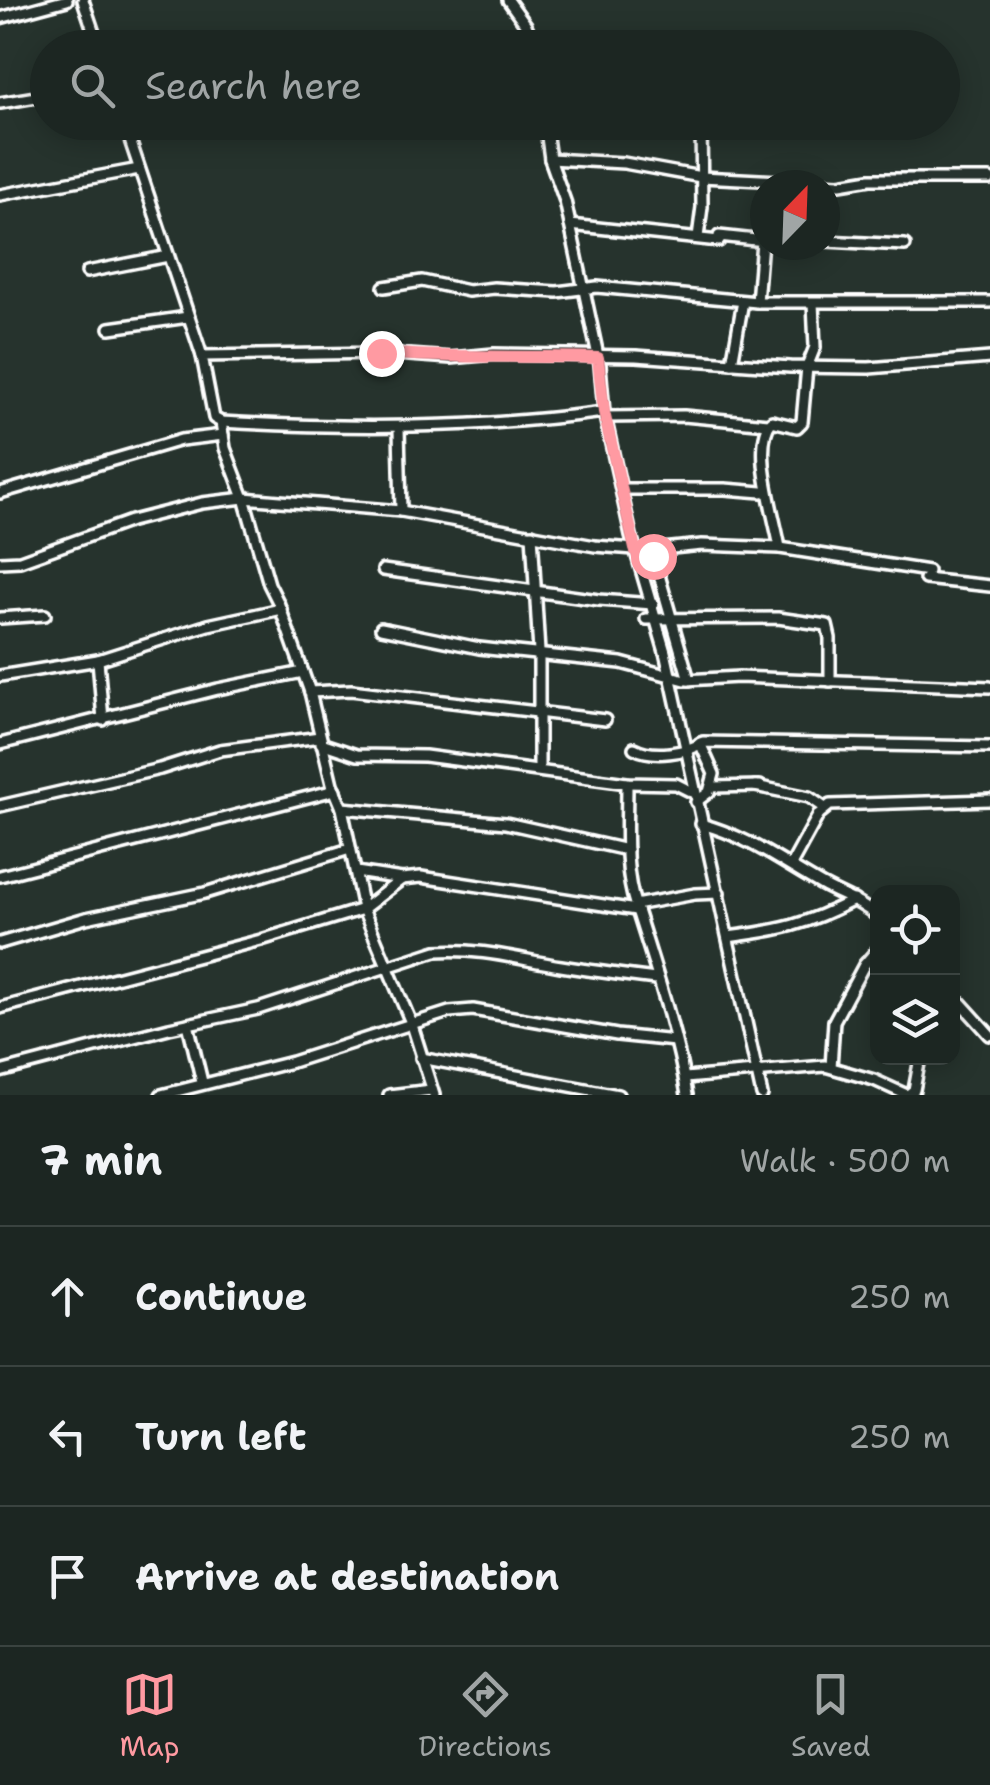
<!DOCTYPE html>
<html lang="en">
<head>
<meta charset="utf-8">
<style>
  body { margin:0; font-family:"Shantell Sans",sans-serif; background:#252e2a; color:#f1f3f6 }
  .controls { position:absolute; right:30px; bottom:30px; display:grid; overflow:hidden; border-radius:20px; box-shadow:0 5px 25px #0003 }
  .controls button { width:90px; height:90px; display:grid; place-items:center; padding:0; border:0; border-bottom:2px solid #3a4340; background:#1c2622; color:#f1f3f6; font:50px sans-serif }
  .compass { position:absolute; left:750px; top:170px; width:90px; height:90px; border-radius:50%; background:#1c2622; box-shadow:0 5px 25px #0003; rotate:23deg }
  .stop { position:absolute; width:30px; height:30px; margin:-22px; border:8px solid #ff9aa2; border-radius:50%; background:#fff }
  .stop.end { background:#ff9aa2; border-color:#fff; box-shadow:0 2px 10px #0008 }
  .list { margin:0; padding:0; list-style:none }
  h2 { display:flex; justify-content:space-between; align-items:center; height:130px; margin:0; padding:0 40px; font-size:42px }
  h2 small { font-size:32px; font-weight:400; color:#a0a5a5 }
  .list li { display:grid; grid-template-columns:65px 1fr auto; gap:30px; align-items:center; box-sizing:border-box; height:140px; padding:0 40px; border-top:2px solid #3a4340 }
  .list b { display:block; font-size:38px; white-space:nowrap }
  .list em { font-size:32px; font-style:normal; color:#a0a5a5 }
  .icon { flex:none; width:55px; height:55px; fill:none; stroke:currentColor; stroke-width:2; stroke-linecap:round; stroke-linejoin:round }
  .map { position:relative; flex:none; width:990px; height:1095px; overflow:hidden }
  .search { position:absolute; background:#1c2622; box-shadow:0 5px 25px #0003; left:30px; right:30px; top:30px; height:110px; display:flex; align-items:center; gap:25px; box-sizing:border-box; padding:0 35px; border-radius:55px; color:#a0a5a5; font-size:38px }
  .sheet { height:550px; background:#1c2622 }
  nav { display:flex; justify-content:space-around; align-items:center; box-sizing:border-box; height:140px; border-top:2px solid #3a4340; background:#1c2622; font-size:28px; color:#a0a5a5 }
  nav a { display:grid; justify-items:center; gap:5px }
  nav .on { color:#ff9aa2 }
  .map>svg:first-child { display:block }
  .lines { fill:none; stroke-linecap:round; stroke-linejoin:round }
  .minor-casing { stroke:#fff; stroke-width:16 }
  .minor { stroke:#26332d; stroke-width:9 }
  .route { stroke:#ff9aa2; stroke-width:12 }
</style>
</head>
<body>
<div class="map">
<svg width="990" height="1095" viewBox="0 0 990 1095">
  <rect width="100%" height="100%" fill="#26332d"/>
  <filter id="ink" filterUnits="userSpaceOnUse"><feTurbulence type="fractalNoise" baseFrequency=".01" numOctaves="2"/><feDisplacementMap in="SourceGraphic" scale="20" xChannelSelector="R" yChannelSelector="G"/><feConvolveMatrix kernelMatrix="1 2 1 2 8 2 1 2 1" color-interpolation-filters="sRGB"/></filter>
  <g filter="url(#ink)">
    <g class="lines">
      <defs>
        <g id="minor">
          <path d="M83 0 99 48"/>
          <path d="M508 0 526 25 535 48"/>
          <path d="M0 18 67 0"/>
          <path d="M0 103 48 95"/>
          <path d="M124 122 202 356"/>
          <path d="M545 122 550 159 565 201 600 365 604 412 631 535 665 652 762 1095"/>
          <path d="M550 159 624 163 701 177 840 184 870 179H990"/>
          <path d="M0 195 139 169"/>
          <path d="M570 225 719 241"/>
          <path d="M719 236 765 241"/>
          <path d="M698 237 702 207 701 122"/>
          <path d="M825 241 905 245"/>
          <path d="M87 272 168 256"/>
          <path d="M384 287 422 281 468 291 494 288 557 292 597 287 757 302H990"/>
          <path d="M757 302 762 241"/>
          <path d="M110 328 188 317"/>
          <path d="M732 363 743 301"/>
          <path d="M221 422C350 429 476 429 604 412L606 417 684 416 768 424"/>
          <path d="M399 428 401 511"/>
          <path d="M623 489H725L762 492"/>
          <path d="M0 493 181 440 223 435"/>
          <path d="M532 534 539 652V770"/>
          <path d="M780 548 928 571"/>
          <path d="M0 562 20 561 131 521 202 503 244 498 401 511 595 546 635 549"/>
          <path d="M383 570 599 600 653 604"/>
          <path d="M925 579 990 586"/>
          <path d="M0 618 45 615"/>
          <path d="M646 619 778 618 827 625 830 638V681"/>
          <path d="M381 628 479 648 621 663 685 680 739 677 990 687"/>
          <path d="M98 660 208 625 281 609"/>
          <path d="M0 676 98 660 103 720"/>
          <path d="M689 680 659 575V553L662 549 702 545 780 548C775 517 751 445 772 421L797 427 802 422 807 367 815 347 813 303"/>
          <path d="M310 692 351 690 605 720"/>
          <path d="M321 743 357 755 425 756 627 783 676 784 692 792"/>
          <path d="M0 744 218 689 303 672"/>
          <path d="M634 748C653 758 687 753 703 742L990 747"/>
          <path d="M627 783C627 823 623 869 636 907 655 968 677 1032 687 1095"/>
          <path d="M755 786 809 797 825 808"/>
          <path d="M712 787 760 786"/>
          <path d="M696 802 709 792 714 774 700 743"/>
          <path d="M0 806 160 769 220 750 320 737"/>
          <path d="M342 808 506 823 627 850"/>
          <path d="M701 824C747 836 781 862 822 885 842 896 861 902 878 917"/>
          <path d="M791 865 819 814 830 805 990 800"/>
          <path d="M356 872 402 879 421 877 636 910"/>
          <path d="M0 876 335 790"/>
          <path d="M635 905 695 894 719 893"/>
          <path d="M728 937C782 930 805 925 854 900"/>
          <path d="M0 943 86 918 205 893 350 849"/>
          <path d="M952 993 990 1035"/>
          <path d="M0 1008 261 940 363 909 402 879"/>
          <path d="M188 1024 202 1082"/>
          <path d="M421 1058 618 1095"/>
          <path d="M831 1067 834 1021 864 965 878 949"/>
          <path d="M0 1072 169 1028 258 1009 436 951C482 948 517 959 561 966 593 971 624 975 656 979"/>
          <path d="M685 1078 825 1066 874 1080 907 1095"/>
          <path d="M161 1095 292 1062 449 1012 473 1010 617 1035 675 1041"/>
          <path d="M389 1095 432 1090"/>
          <path d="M434 1095 412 1025 363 909 342 808 332 784 310 692 278 602 269 584 244 498 225 448 221 422 214 418 202 356 381 353 451 358 494 354 636 356 790 367 869 368 990 358"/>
          <path d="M908 1095 914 1090 920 1058"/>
        </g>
      </defs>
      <use href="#minor" class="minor-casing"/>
      <use href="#minor" class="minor"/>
    </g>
  </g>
  <g class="lines" filter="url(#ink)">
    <path class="route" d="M381 353C453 359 525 355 598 358L604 412 635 549 638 556H653"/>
  </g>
</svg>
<div class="controls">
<button><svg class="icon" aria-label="locate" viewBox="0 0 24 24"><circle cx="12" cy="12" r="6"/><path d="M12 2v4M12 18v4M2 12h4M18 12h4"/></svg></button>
<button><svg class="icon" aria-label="layers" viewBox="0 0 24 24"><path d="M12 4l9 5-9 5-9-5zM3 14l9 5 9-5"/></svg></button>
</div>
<svg class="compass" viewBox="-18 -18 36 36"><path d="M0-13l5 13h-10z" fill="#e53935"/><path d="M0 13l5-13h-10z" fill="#a0a5a5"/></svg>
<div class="stop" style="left:653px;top:556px"></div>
<div class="stop end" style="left:381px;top:353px"></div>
<div class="search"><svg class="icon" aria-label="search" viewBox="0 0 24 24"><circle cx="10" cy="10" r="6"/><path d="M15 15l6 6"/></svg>Search here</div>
</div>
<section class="sheet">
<h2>7 min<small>Walk · 500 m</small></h2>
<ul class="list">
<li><svg class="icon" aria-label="ahead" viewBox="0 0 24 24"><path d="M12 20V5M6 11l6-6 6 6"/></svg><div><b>Continue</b></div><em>250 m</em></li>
<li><svg class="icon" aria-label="left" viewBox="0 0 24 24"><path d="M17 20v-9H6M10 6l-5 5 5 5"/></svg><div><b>Turn left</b></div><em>250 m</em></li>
<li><svg class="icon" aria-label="arrive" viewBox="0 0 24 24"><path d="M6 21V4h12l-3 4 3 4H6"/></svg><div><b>Arrive at destination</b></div></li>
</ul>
</section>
<nav>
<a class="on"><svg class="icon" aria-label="map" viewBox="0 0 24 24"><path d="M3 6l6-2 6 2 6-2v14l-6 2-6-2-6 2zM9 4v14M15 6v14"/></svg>Map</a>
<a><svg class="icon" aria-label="directions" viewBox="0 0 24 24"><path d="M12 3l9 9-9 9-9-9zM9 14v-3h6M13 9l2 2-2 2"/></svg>Directions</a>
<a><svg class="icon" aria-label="saved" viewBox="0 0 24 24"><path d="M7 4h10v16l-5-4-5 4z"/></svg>Saved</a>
</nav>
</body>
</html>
